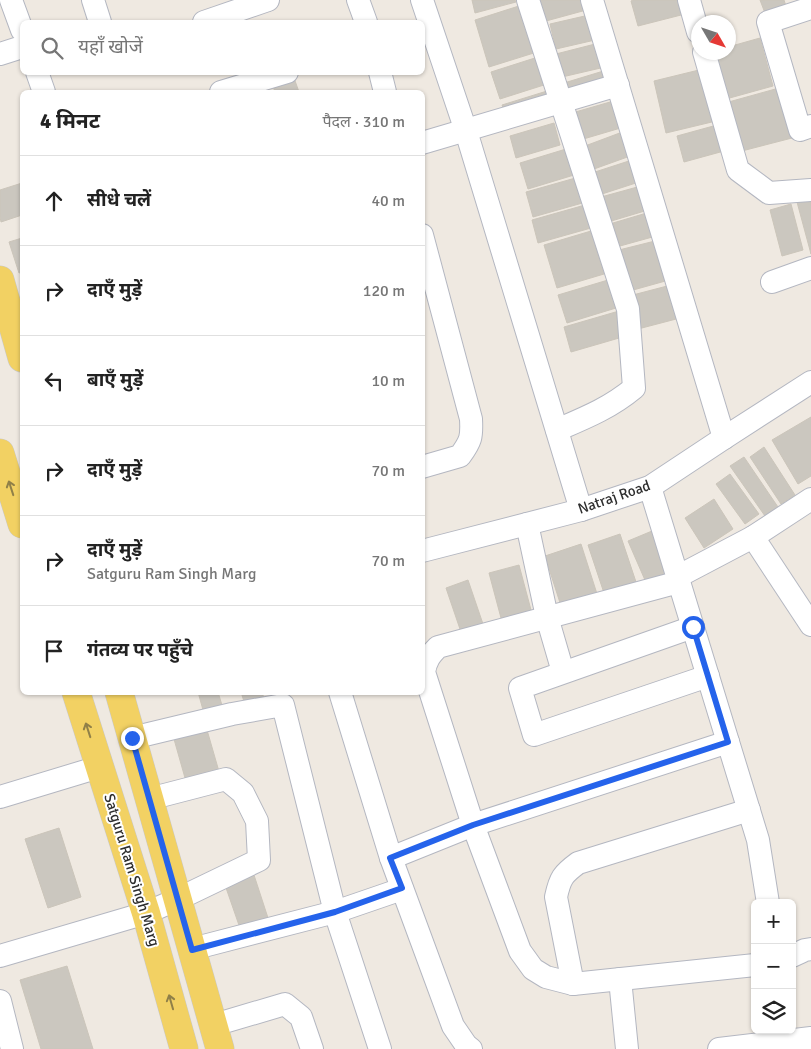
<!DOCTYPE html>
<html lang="hi">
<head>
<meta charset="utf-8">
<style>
  body { margin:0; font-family:Signika,"Noto Sans Devanagari",sans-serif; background:#f6f6f6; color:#222 }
  .controls { position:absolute; right:15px; bottom:15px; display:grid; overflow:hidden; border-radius:8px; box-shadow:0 1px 4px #0004 }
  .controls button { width:45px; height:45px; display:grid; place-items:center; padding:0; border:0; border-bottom:1px solid #e0e0e0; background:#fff; color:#222; font:25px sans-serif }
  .compass { position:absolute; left:691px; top:15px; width:45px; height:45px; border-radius:50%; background:#fff; box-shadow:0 1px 4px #0004; rotate:129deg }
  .stop { position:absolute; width:15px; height:15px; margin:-11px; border:4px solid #2563eb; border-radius:50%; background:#fff }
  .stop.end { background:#2563eb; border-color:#fff; box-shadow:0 1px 5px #0008 }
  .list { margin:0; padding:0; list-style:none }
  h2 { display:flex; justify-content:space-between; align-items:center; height:65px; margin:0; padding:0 20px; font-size:21px }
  h2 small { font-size:16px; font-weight:400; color:#767676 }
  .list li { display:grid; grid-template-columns:32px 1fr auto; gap:15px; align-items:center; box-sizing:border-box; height:90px; padding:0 20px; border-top:1px solid #e0e0e0 }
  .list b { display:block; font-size:19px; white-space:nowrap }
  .list p { margin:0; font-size:16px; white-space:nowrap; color:#767676 }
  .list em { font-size:16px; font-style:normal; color:#767676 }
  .icon { flex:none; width:28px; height:28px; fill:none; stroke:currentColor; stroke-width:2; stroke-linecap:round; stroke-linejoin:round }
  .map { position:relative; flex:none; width:811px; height:1049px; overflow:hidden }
  .search { position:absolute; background:#fff; box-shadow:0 1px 4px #0004; left:20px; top:20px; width:405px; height:55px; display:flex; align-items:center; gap:12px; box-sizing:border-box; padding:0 18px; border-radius:8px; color:#767676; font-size:19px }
  .panel { position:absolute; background:#fff; box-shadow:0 1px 4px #0004; left:20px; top:90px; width:405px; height:605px; border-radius:8px }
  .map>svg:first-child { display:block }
  .building { fill:#cbc7bf; stroke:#cbc5ba }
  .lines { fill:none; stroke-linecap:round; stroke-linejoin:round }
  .minor-casing { stroke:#b4b7c1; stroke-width:24 }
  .major-casing { stroke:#c9c9c9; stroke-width:29 }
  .minor { stroke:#fff; stroke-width:22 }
  .major { stroke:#f2d163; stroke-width:28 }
  .oneway { stroke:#908048 }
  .route { stroke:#2563eb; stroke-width:6 }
  .labels { text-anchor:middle; stroke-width:4; stroke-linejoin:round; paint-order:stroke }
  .street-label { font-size:15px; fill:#2e2e2e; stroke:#fff }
</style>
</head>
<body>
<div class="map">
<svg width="811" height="1049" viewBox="0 0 811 1049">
  <rect width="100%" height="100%" fill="#efe9e1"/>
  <g class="building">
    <path d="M472 0H515L516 2 475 13Z"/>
    <path d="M540 0H588L590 9 546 21Z"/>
    <path d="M633 0H681L685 14 638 26 631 1Z"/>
    <path d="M760 0H784L786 6 765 13Z"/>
    <path d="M522 5 537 52 489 67 475 20Z"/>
    <path d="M589 15 595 40 556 49 550 24Z"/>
    <path d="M760 38 773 86 726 99 714 52H728V47Z"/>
    <path d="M599 43 605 67 562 77 556 54Z"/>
    <path d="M538 57 547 84 500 99 491 72Z"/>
    <path d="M610 69 615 84 570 97 564 83Z"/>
    <path d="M703 69 716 121 666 133 654 81Z"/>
    <path d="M294 78 299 92H275L273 86Z"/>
    <path d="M779 88 792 138 738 152 725 103Z"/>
    <path d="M547 91 550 102 505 114 502 105Z"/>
    <path d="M617 100 624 127 580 140 572 113Z"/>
    <path d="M554 123 560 145 516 158 510 136Z"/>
    <path d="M717 125 724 151 684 162 677 136Z"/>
    <path d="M625 131 633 155 594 169 585 146Z"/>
    <path d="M566 149 574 175 528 189 520 163Z"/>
    <path d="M635 159 642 181 602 194 595 172Z"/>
    <path d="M579 177 586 202 533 217 526 192Z"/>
    <path d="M22 183V215L1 222 0 217V190Z"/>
    <path d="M641 186 648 210 608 222 601 197Z"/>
    <path d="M811 198V254L797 202Z"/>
    <path d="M791 204 803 250 782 256 770 210Z"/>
    <path d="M585 205 591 228 538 243 532 220Z"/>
    <path d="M650 212 656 236 620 246 613 223Z"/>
    <path d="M591 231 604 274 557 288 544 245Z"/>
    <path d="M22 238V272L19 273 9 242Z"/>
    <path d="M659 240 669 280 626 292 615 251Z"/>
    <path d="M608 280 616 308 567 323 558 295Z"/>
    <path d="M671 285 680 318 638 329 629 296Z"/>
    <path d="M619 311 626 336 571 352 564 327Z"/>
    <path d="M811 417V476L798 484 772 440Z"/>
    <path d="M764 447 795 495 781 504 750 457Z"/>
    <path d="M744 457 778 507 765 516 730 466Z"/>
    <path d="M730 474 759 514 745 524 716 484Z"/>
    <path d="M714 499 733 529 704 548 685 518Z"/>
    <path d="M652 531 671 577 648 587 628 541Z"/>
    <path d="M620 534 637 585 605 596 588 545Z"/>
    <path d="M581 544 598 597 562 609 545 556Z"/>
    <path d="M519 565 531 610 501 618 489 573Z"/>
    <path d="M468 580 484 627 462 635 446 588Z"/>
    <path d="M198 692H218L224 712 205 717Z"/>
    <path d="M241 692H262L265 702 246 708Z"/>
    <path d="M205 723 220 775 187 785 172 732Z"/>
    <path d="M59 828 81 897 48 908 25 839Z"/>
    <path d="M253 872 269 921 241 931 224 882Z"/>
    <path d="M67 966 93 1049H41L20 980Z"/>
  </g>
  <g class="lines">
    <defs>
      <g id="minor">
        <path d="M11 0 22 30"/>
        <path d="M93 0 100 22"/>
        <path d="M358 0 366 22"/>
        <path d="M422 0 466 131 581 510"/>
        <path d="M528 0 628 309 634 388C610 408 585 418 557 430"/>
        <path d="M592 0 724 438"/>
        <path d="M689 0 698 32"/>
        <path d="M811 8 768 22 800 130 811 126"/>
        <path d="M204 22 268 0"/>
        <path d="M704 52 738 170 769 193 811 190"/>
        <path d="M0 54 22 47"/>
        <path d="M37 72 44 92"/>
        <path d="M380 72 385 92"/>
        <path d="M221 92 287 72"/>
        <path d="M422 143 618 85"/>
        <path d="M422 235 471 419C472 437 471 441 460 456L422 467"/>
        <path d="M772 282 811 268"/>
        <path d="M650 487 758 840 768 903"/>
        <path d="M527 524 547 617 563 672"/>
        <path d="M753 537 811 625"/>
        <path d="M422 551 581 510 650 487 724 438 811 382"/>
        <path d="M677 577 753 537 811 499"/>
        <path d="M679 582 438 647C430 655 426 660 424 672L473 825 520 951 533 969 546 977 573 984 755 965"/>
        <path d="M693 627 520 688 534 735 708 676"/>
        <path d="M340 692 391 858 453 1026 466 1045 471 1049"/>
        <path d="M132 738 232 714 283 705 335 912 380 1049"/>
        <path d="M0 797 99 767"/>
        <path d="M391 858 473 825 728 742"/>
        <path d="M192 949 335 912 402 889"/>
        <path d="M0 956 146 913 178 899 259 860 257 821 243 793 226 779 149 799"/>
        <path d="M792 956 805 950 811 949"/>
        <path d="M620 979 627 1049"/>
        <path d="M573 984 556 897C560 878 563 874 578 863L749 810"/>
        <path d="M0 1001 12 1049"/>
        <path d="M214 1025 285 1004 301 1017 312 1049"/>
        <path d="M719 1049 811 1038"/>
      </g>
      <g id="major">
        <path d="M0 280 22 358"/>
        <path d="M0 453 22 524"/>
        <path d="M76 692 146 913 184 1049"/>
        <path d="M119 692 220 1049"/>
      </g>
    </defs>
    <use href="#minor" class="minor-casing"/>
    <use href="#major" class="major-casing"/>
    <use href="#minor" class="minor"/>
    <use href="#major" class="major"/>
  </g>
  <defs><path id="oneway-shaft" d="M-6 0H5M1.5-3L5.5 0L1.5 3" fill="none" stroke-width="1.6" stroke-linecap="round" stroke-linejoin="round" transform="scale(1.25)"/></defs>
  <g class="oneway">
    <use href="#oneway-shaft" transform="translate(11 488) rotate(-108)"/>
    <use href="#oneway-shaft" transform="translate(88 730) rotate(-108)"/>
    <use href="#oneway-shaft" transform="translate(171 1002) rotate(-106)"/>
  </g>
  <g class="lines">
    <path class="route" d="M132 738 192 950 335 912 402 888 390 858 473 825 728 742 693 627"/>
  </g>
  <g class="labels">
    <g class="street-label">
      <text transform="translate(614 497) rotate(-19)" y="5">Natraj Road</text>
      <text transform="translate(132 870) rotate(73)" y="5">Satguru Ram Singh Marg</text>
    </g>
  </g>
</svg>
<div class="controls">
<button>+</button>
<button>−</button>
<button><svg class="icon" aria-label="layers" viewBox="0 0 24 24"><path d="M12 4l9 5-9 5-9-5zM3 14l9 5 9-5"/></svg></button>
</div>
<svg class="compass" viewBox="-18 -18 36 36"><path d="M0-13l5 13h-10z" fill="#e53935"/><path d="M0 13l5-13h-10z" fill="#767676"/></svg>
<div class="stop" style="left:693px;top:627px"></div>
<div class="stop end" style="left:132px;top:738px"></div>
<div class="search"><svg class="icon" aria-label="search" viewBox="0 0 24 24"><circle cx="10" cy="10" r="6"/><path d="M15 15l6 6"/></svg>यहाँ खोजें</div>
<section class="panel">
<h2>4 मिनट<small>पैदल · 310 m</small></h2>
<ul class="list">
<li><svg class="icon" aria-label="ahead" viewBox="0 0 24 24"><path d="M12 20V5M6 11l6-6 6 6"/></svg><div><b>सीधे चलें</b></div><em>40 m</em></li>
<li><svg class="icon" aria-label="right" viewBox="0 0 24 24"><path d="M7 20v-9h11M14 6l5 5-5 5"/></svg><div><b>दाएँ मुड़ें</b></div><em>120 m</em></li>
<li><svg class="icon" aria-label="left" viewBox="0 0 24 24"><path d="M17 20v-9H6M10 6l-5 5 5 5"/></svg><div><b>बाएँ मुड़ें</b></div><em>10 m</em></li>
<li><svg class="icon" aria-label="right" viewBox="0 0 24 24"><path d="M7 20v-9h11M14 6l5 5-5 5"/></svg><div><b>दाएँ मुड़ें</b></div><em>70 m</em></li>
<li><svg class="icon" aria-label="right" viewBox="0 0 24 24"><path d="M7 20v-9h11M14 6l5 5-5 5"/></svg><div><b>दाएँ मुड़ें</b><p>Satguru Ram Singh Marg</p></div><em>70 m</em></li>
<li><svg class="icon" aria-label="arrive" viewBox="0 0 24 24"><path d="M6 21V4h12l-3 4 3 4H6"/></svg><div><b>गंतव्य पर पहुँचे</b></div></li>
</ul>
</section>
</div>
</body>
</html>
